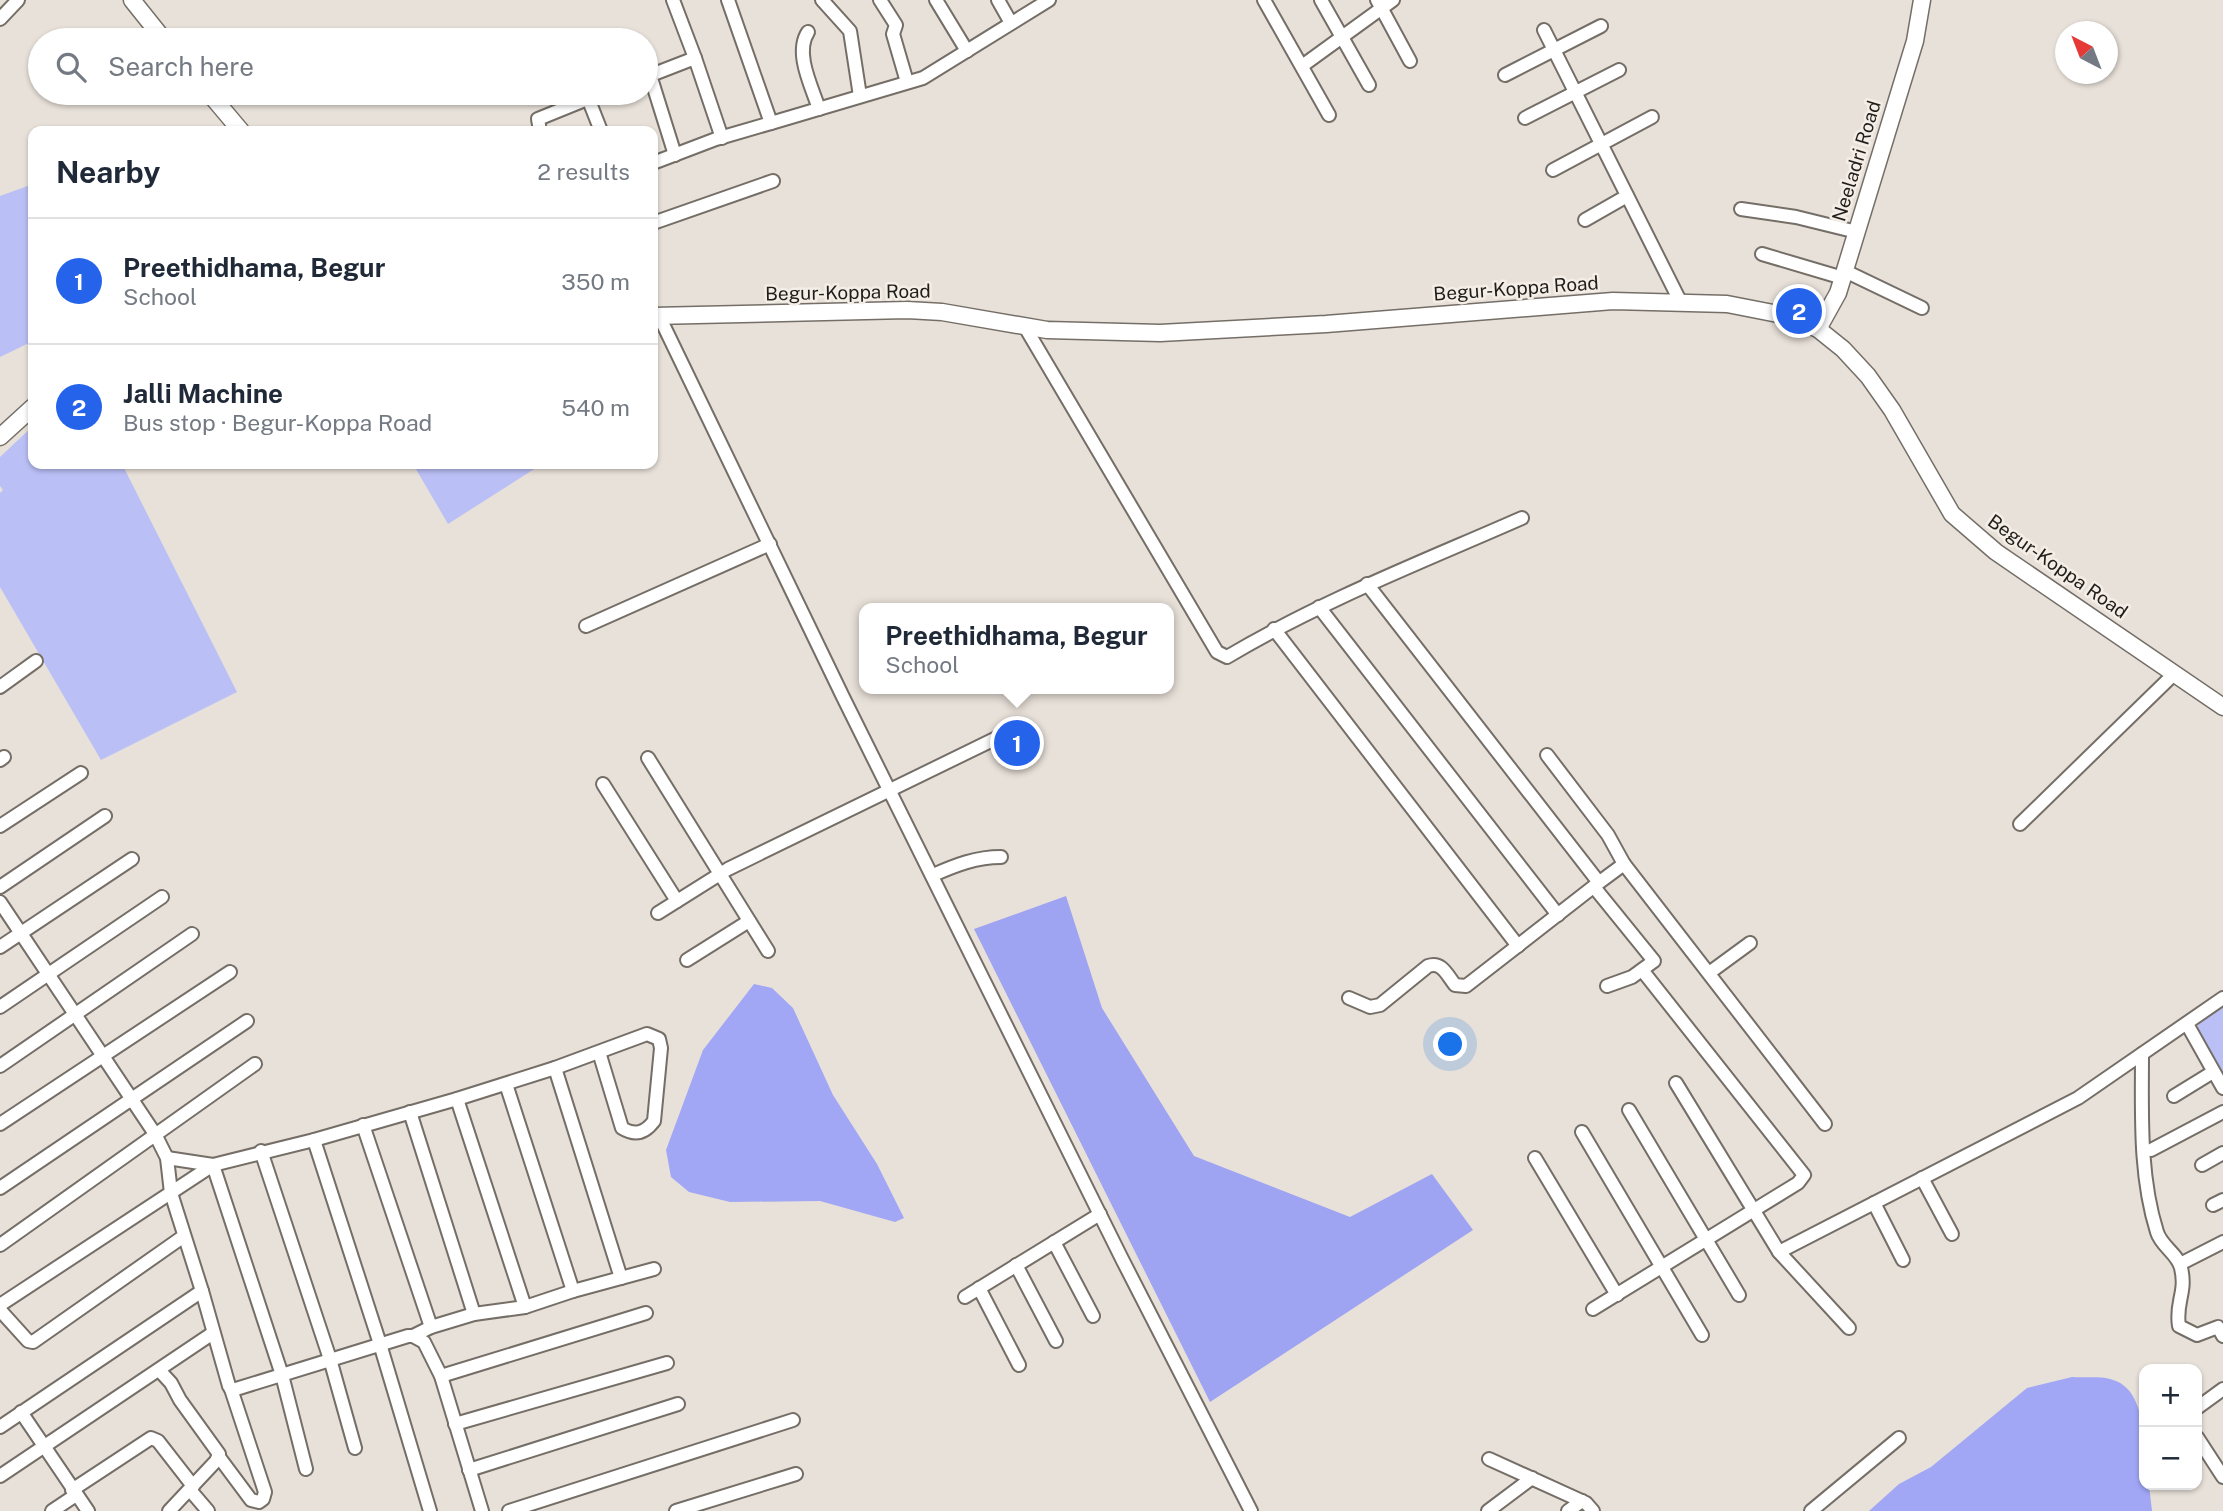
<!DOCTYPE html>
<html lang="en">
<head>
<meta charset="utf-8">
<style>
  body { margin:0; font-family:"Public Sans",sans-serif; background:#f6f6f7; color:#1f2937 }
  .controls { position:absolute; right:21px; bottom:21px; display:grid; overflow:hidden; border-radius:14px; box-shadow:0 2px 5px #0004 }
  .controls button { width:63px; height:63px; display:grid; place-items:center; padding:0; border:0; border-bottom:2px solid #e0e1e3; background:#fff; color:#1f2937; font:35px sans-serif }
  .compass { position:absolute; left:2055px; top:21px; width:63px; height:63px; border-radius:50%; background:#fff; box-shadow:0 2px 5px #0004; rotate:318deg }
  .you { position:absolute; left:1451px; top:1045px; width:24px; height:24px; margin:-18px; border:5px solid #fff; border-radius:50%; background:#1a73e8; box-shadow:0 0 0 10px #1a73e833 }
  .badge { display:grid; place-items:center; width:46px; height:46px; border-radius:50%; background:#2563eb; color:#fff; font-size:23px; font-weight:700 }
  .pin { position:absolute; translate:-50% -50%; border:4px solid #fff; box-shadow:0 2px 7px #0006 }
  .popup { position:absolute; left:859px; top:603px; width:315px; height:91px; box-sizing:border-box; display:grid; place-content:center; border-radius:14px; background:#fff; filter:drop-shadow(0 2px 5px #0005); font-size:23px; white-space:nowrap; color:#747a83 }
  .popup b { font-size:26px; color:#1f2937 }
  .popup::after { content:''; position:absolute; left:50%; top:100%; margin-left:-14px; border:14px solid transparent; border-top-color:#fff }
  .list { margin:0; padding:0; list-style:none }
  h2 { display:flex; justify-content:space-between; align-items:center; height:91px; margin:0; padding:0 28px; font-size:30px }
  h2 small { font-size:23px; font-weight:400; color:#747a83 }
  .list li { display:grid; grid-template-columns:46px 1fr auto; gap:21px; align-items:center; box-sizing:border-box; height:126px; padding:0 28px; border-top:2px solid #e0e1e3 }
  .list b { display:block; font-size:26px; white-space:nowrap }
  .list p { margin:0; font-size:23px; white-space:nowrap; color:#747a83 }
  .list em { font-size:23px; font-style:normal; color:#747a83 }
  .icon { flex:none; width:38px; height:38px; fill:none; stroke:currentColor; stroke-width:2; stroke-linecap:round; stroke-linejoin:round }
  .map { position:relative; flex:none; width:2223px; height:1511px; overflow:hidden }
  .search { position:absolute; background:#fff; box-shadow:0 2px 5px #0004; left:28px; top:28px; width:630px; height:77px; display:flex; align-items:center; gap:18px; box-sizing:border-box; padding:0 24px; border-radius:38px; color:#747a83; font-size:26px }
  .panel { position:absolute; background:#fff; box-shadow:0 2px 5px #0004; left:28px; top:126px; width:630px; height:343px; border-radius:14px }
  .map>svg:first-child { display:block }
  .green { fill:#babff6 }
  .forest { fill:#9ea3f2 }
  .water { fill:#a1a7f5 }
  .lines { fill:none; stroke-linecap:round; stroke-linejoin:round }
  .street-casing { stroke:#746e67; stroke-width:16 }
  .secondary-casing { stroke:#746e67; stroke-width:19 }
  .street { stroke:#fff; stroke-width:12 }
  .secondary { stroke:#fff; stroke-width:16 }
  .labels { text-anchor:middle; stroke-width:5; stroke-linejoin:round; paint-order:stroke }
  .street-label { font-size:19px; fill:#201e1b; stroke:#f5eee6 }
</style>
</head>
<body>
<div class="map">
<svg width="2223" height="1511" viewBox="0 0 2223 1511">
  <rect width="100%" height="100%" fill="#e8e1d9"/>
  <g class="green">
    <path d="M33 184V349L29 343 0 357V196Z"/>
    <path d="M33 426V464H122L237 692 101 760 0 587V493L3 490 0 486V457Z"/>
    <path d="M413 464H542L448 524Z"/>
    <path d="M2223 1004V1076L2196 1031 2201 1018Z"/>
  </g>
  <path class="forest" d="M1066 896 1102 1008 1194 1156 1350 1217 1432 1174 1473 1230 1210 1402 974 929Z"/>
  <g class="water">
    <path d="M754 984 772 988 793 1008 833 1095 877 1164 904 1218 895 1222 820 1201 730 1202 689 1192 671 1177 666 1150 703 1050Z"/>
    <path d="M2072 1377C2084 1378 2099 1376 2110 1379 2150 1388 2144 1454 2144 1485H2149L2152 1511H1869L1899 1484 1931 1467 2027 1388Z"/>
  </g>
  <g class="lines">
    <defs>
      <g id="street">
        <path d="M673 0 695 58"/>
        <path d="M822 0 850 31 860 96"/>
        <path d="M880 0 896 25 893 34 907 82"/>
        <path d="M936 0 967 51"/>
        <path d="M998 0 1011 23"/>
        <path d="M1264 0 1329 115"/>
        <path d="M1321 0 1369 85"/>
        <path d="M1377 0 1410 61"/>
        <path d="M0 19 18 0"/>
        <path d="M1544 30 1681 303"/>
        <path d="M808 32C794 53 812 87 819 109"/>
        <path d="M1302 66 1393 0"/>
        <path d="M650 75 675 155"/>
        <path d="M1505 75 1601 26"/>
        <path d="M646 77 695 58 722 138"/>
        <path d="M588 98 601 131"/>
        <path d="M1525 118 1619 70"/>
        <path d="M771 123 923 78 1049 0"/>
        <path d="M540 131 538 119 602 93"/>
        <path d="M653 163 716 139 771 123 728 0"/>
        <path d="M1553 170 1652 117"/>
        <path d="M1741 209 1796 217 1857 232"/>
        <path d="M1585 220 1627 196"/>
        <path d="M653 223 773 181"/>
        <path d="M1762 254 1843 278"/>
        <path d="M1845 271 1922 308"/>
        <path d="M659 316 843 697 1122 1259 1251 1511"/>
        <path d="M1025 327 1217 652 1227 657C1321 601 1422 562 1522 518"/>
        <path d="M1319 607 1558 915"/>
        <path d="M586 626 770 544"/>
        <path d="M1274 629 1518 946"/>
        <path d="M0 687 36 661"/>
        <path d="M1547 755 1608 835 1624 864 1597 884"/>
        <path d="M648 758 768 951"/>
        <path d="M0 760 4 757"/>
        <path d="M603 784 677 901"/>
        <path d="M2020 824 2175 673"/>
        <path d="M0 826 81 773"/>
        <path d="M1624 864 1825 1124"/>
        <path d="M933 875C956 865 976 857 1001 857"/>
        <path d="M0 887 105 816"/>
        <path d="M1594 887 1654 961 1632 977 1607 986"/>
        <path d="M0 902 155 1134 167 1158 171 1193 202 1291 229 1386 231 1389H236L408 1336H413L424 1342 441 1376 482 1511"/>
        <path d="M658 913 728 869 1007 733"/>
        <path d="M0 947 132 859"/>
        <path d="M687 960 749 921"/>
        <path d="M1709 973 1750 943"/>
        <path d="M1349 998 1370 1007 1380 1005 1428 966C1442 961 1447 975 1455 985L1466 986 1597 884V880L1367 584"/>
        <path d="M0 1007 162 897"/>
        <path d="M2187 1024 2223 1088"/>
        <path d="M2142 1054C2142 1113 2139 1175 2157 1232 2161 1246 2178 1254 2181 1268 2187 1293 2175 1302 2179 1326L2197 1335 2218 1327 2223 1336"/>
        <path d="M0 1066 192 934"/>
        <path d="M555 1068 621 1278"/>
        <path d="M1676 1083 1779 1252 1849 1328"/>
        <path d="M506 1084 573 1291"/>
        <path d="M2174 1096 2213 1072"/>
        <path d="M457 1099 525 1307"/>
        <path d="M1629 1110 1739 1295"/>
        <path d="M410 1112 474 1314"/>
        <path d="M0 1124 230 972"/>
        <path d="M363 1125 431 1327"/>
        <path d="M1582 1132 1702 1335"/>
        <path d="M314 1140 380 1344 430 1511"/>
        <path d="M2151 1150 2223 1112"/>
        <path d="M261 1151 330 1359 355 1448"/>
        <path d="M167 1158 213 1165 282 1375 306 1469"/>
        <path d="M1535 1158 1617 1295"/>
        <path d="M2202 1165 2223 1153"/>
        <path d="M1922 1178 1952 1234"/>
        <path d="M0 1188 247 1021"/>
        <path d="M1874 1203 1903 1260"/>
        <path d="M2213 1205 2223 1200"/>
        <path d="M1054 1242 1093 1316"/>
        <path d="M0 1245 255 1064"/>
        <path d="M1779 1252 2078 1098 2223 998"/>
        <path d="M2180 1264 2223 1242"/>
        <path d="M1016 1265 1056 1341"/>
        <path d="M979 1288 1019 1365"/>
        <path d="M965 1297 1100 1214"/>
        <path d="M0 1305 213 1165 314 1140 457 1099 555 1068 647 1034 659 1039 661 1048 654 1121C645 1133 635 1136 622 1128L599 1052"/>
        <path d="M1593 1309 1798 1183 1804 1175 1642 970"/>
        <path d="M0 1310 28 1341 33 1342 184 1236"/>
        <path d="M413 1336 431 1327 474 1314 525 1307 573 1291 654 1269"/>
        <path d="M159 1370 171 1383 180 1400 219 1454 216 1461 169 1511"/>
        <path d="M441 1376 646 1313"/>
        <path d="M2197 1408 2223 1389"/>
        <path d="M21 1412 88 1511"/>
        <path d="M455 1424 667 1363"/>
        <path d="M0 1427 202 1291"/>
        <path d="M2197 1437 2223 1477"/>
        <path d="M219 1457 251 1500 259 1502 263 1499 265 1492 231 1389"/>
        <path d="M1489 1459 1586 1503 1593 1511"/>
        <path d="M469 1470 678 1404"/>
        <path d="M0 1476 213 1333"/>
        <path d="M72 1490 151 1438 158 1441 193 1486"/>
        <path d="M190 1490 208 1511"/>
        <path d="M52 1511 76 1495"/>
        <path d="M509 1511 793 1420"/>
        <path d="M676 1511 796 1474"/>
        <path d="M1488 1511 1532 1478"/>
        <path d="M1568 1511 1582 1501"/>
        <path d="M1811 1511 1899 1438"/>
      </g>
      <g id="secondary">
        <path d="M132 0 164 40"/>
        <path d="M209 93 241 131"/>
        <path d="M653 316 907 310 942 312 1047 330 1160 333 1326 324 1613 301 1727 304 1783 315 1818 329 1843 349 1868 376 1892 410 1952 514 1996 552 2223 707"/>
        <path d="M1818 329 1838 293 1915 41 1922 0"/>
        <path d="M0 437 33 407"/>
      </g>
    </defs>
    <use href="#street" class="street-casing"/>
    <use href="#secondary" class="secondary-casing"/>
    <use href="#street" class="street"/>
    <use href="#secondary" class="secondary"/>
  </g>
  <g class="labels">
    <g class="street-label">
      <text transform="translate(1856 161) rotate(-73)" y="7">Neeladri Road</text>
      <text transform="translate(1516 288) rotate(-4)" y="7">Begur-Koppa Road</text>
      <text transform="translate(848 292) rotate(-1)" y="7">Begur-Koppa Road</text>
      <text transform="translate(2058 566) rotate(35)" y="7">Begur-Koppa Road</text>
    </g>
  </g>
</svg>
<div class="controls">
<button>+</button>
<button>−</button>
</div>
<svg class="compass" viewBox="-18 -18 36 36"><path d="M0-13l5 13h-10z" fill="#e53935"/><path d="M0 13l5-13h-10z" fill="#747a83"/></svg>
<div class="you"></div>
<div class="pin badge" style="left:1017px;top:743px">1</div>
<div class="popup"><b>Preethidhama, Begur</b>School</div>
<div class="pin badge" style="left:1799px;top:311px">2</div>
<div class="search"><svg class="icon" aria-label="search" viewBox="0 0 24 24"><circle cx="10" cy="10" r="6"/><path d="M15 15l6 6"/></svg>Search here</div>
<section class="panel">
<h2>Nearby<small>2 results</small></h2>
<ul class="list">
<li><span class="badge">1</span><div><b>Preethidhama, Begur</b><p>School</p></div><em>350 m</em></li>
<li><span class="badge">2</span><div><b>Jalli Machine</b><p>Bus stop · Begur-Koppa Road</p></div><em>540 m</em></li>
</ul>
</section>
</div>
</body>
</html>
